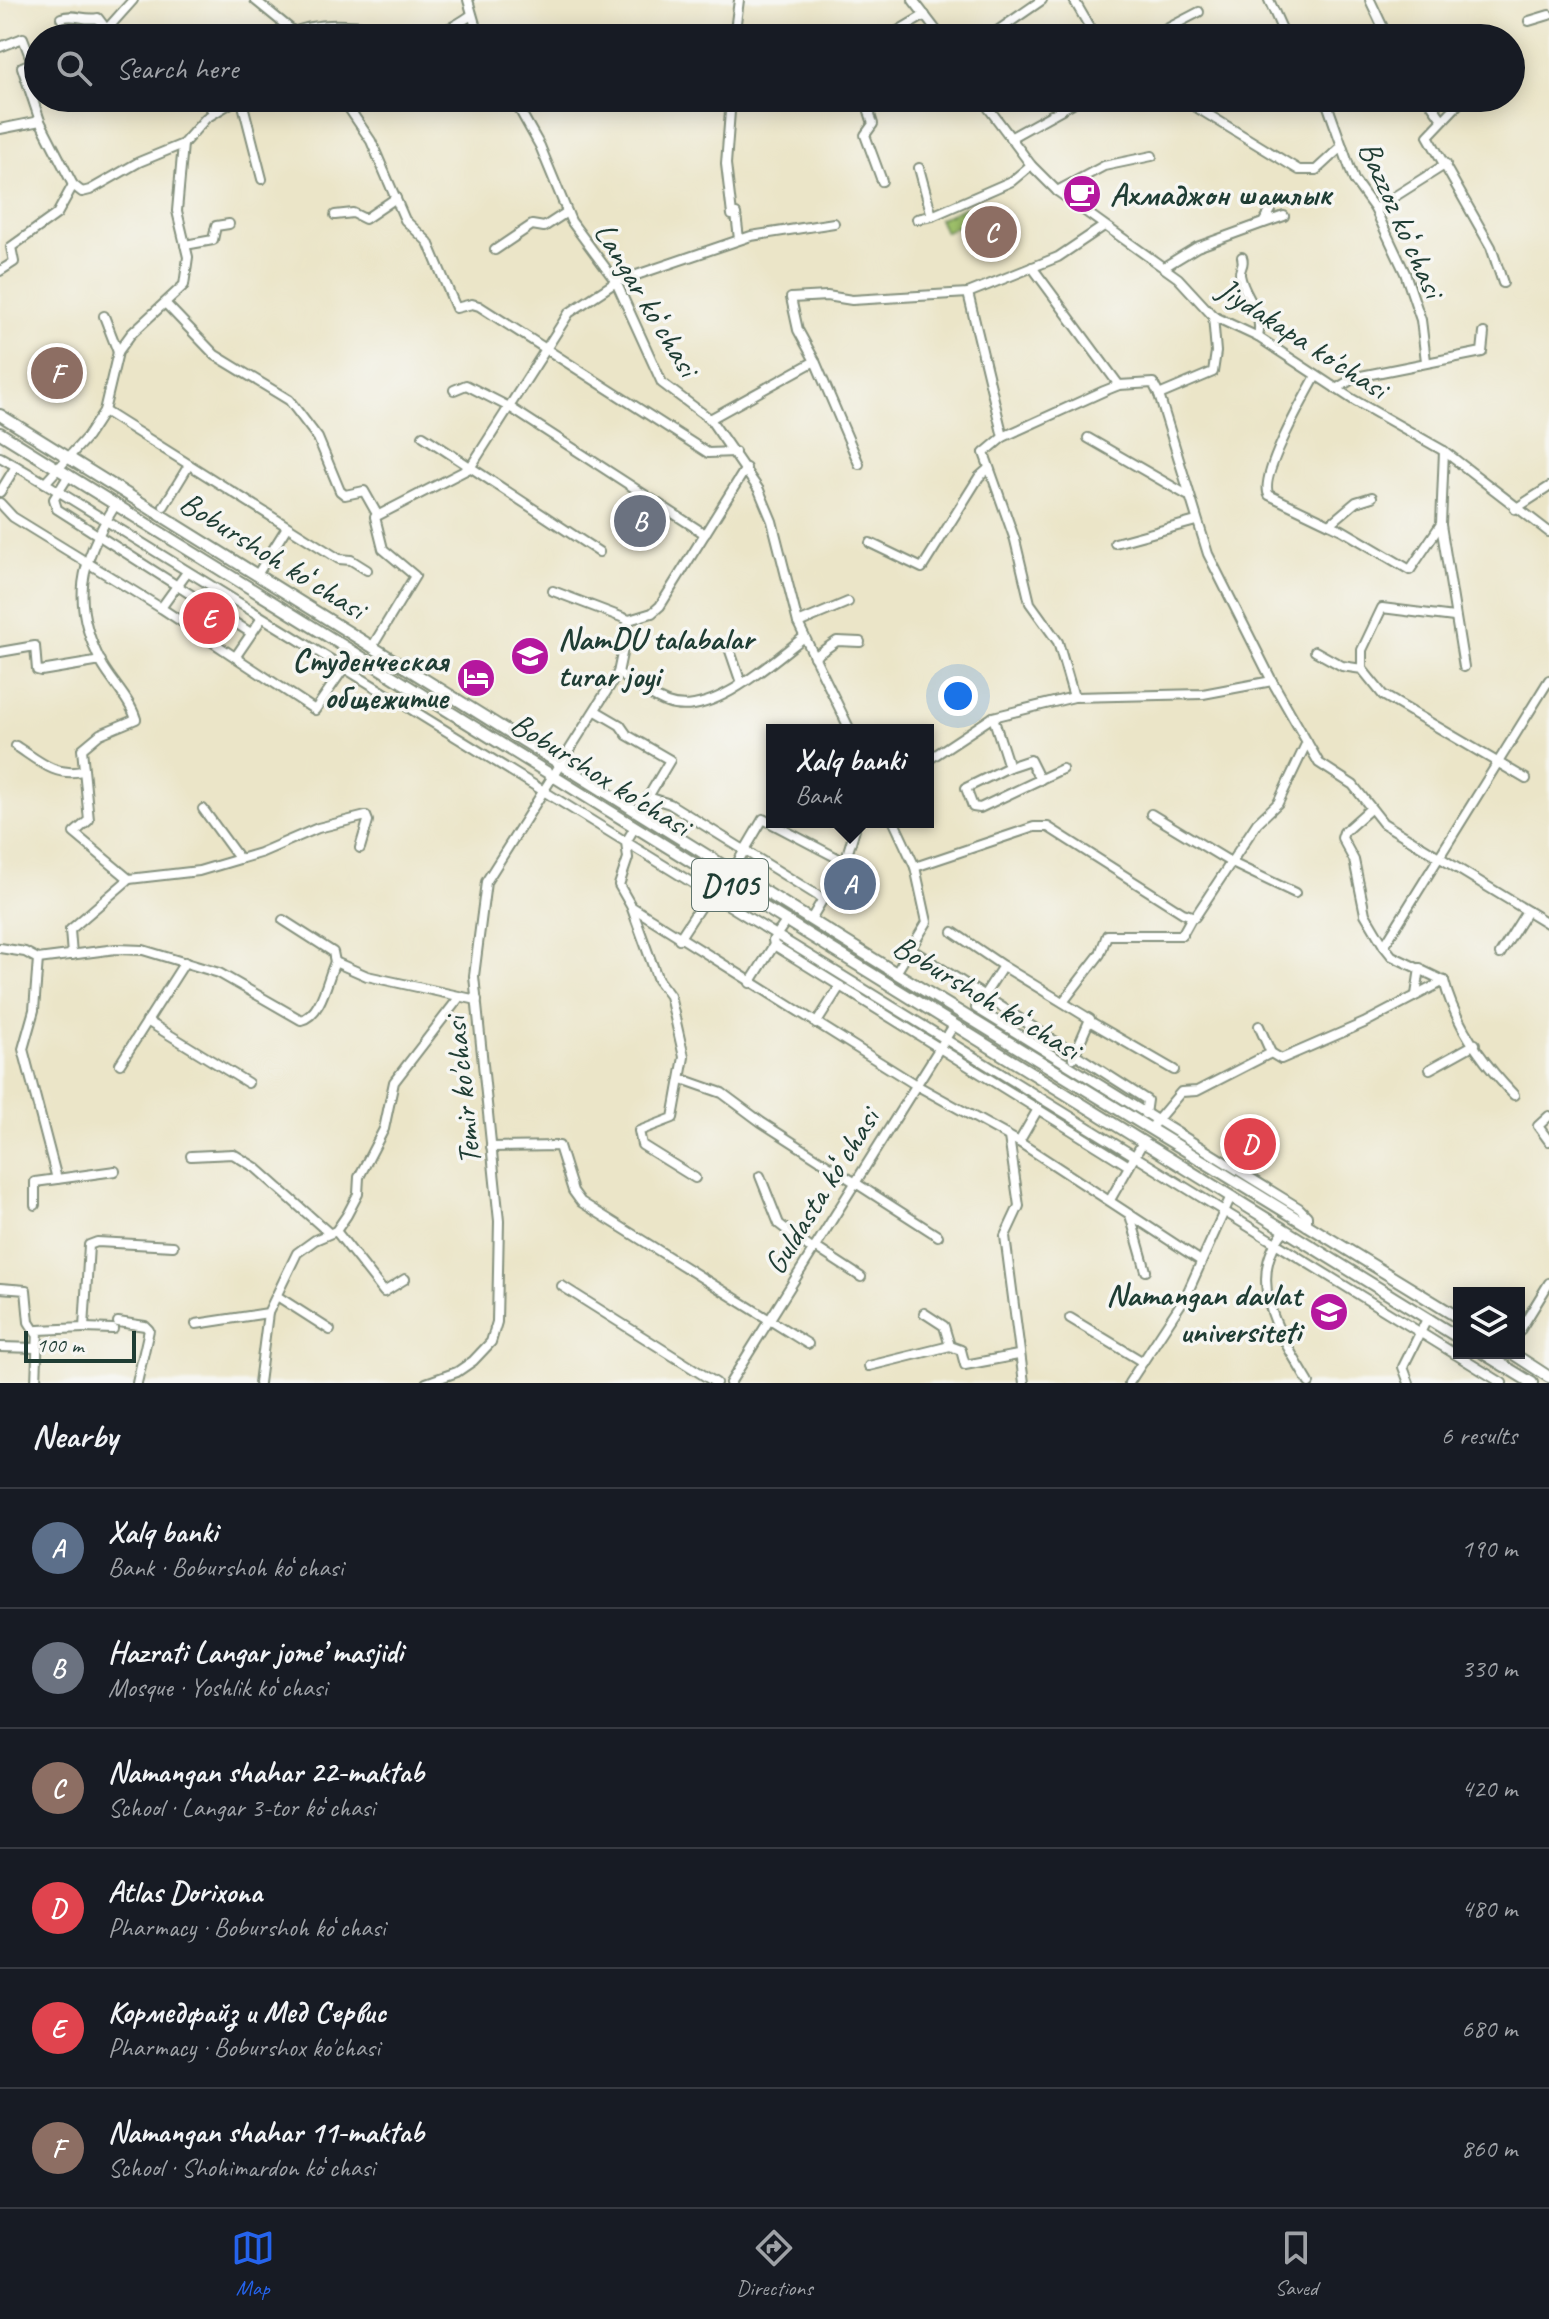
<!DOCTYPE html>
<html lang="en">
<head>
<meta charset="utf-8">
<style>
  body { margin:0; font-family:Caveat,sans-serif; background:#242831; color:#f1f3f6 }
  .controls { position:absolute; right:24px; bottom:24px; display:grid; overflow:hidden; border-radius:0px; box-shadow:0 4px 20px #0003 }
  .controls button { width:72px; height:72px; display:grid; place-items:center; padding:0; border:0; border-bottom:2px solid #363941; background:#171b24; color:#f1f3f6; font:40px sans-serif }
  .scale { position:absolute; left:24px; bottom:20px; width:112px; box-sizing:border-box; padding-left:8px; border:4px solid #1f3d34; border-top:0; font-size:22px; line-height:28px; white-space:nowrap; color:#1f3d34; -webkit-text-stroke:6px #f6f6f2; paint-order:stroke }
  .you { position:absolute; left:958px; top:696px; width:28px; height:28px; margin:-20px; border:6px solid #fff; border-radius:50%; background:#1a73e8; box-shadow:0 0 0 12px #1a73e833 }
  .badge { display:grid; place-items:center; width:52px; height:52px; border-radius:50%; background:#2563eb; color:#fff; font-size:26px; font-weight:700 }
  .pin { position:absolute; translate:-50% -50%; border:4px solid #fff; box-shadow:0 2px 8px #0006 }
  .popup { position:absolute; left:766px; top:724px; width:168px; height:104px; box-sizing:border-box; display:grid; place-content:center; border-radius:0px; background:#171b24; filter:drop-shadow(0 2px 6px #0005); font-size:26px; white-space:nowrap; color:#9ea1a6 }
  .popup b { font-size:30px; color:#f1f3f6 }
  .popup::after { content:''; position:absolute; left:50%; top:100%; margin-left:-16px; border:16px solid transparent; border-top-color:#171b24 }
  .list { margin:0; padding:0; list-style:none }
  h2 { display:flex; justify-content:space-between; align-items:center; height:104px; margin:0; padding:0 32px; font-size:34px }
  h2 small { font-size:26px; font-weight:400; color:#9ea1a6 }
  .list li { display:grid; grid-template-columns:52px 1fr auto; gap:24px; align-items:center; box-sizing:border-box; height:120px; padding:0 32px; border-top:2px solid #363941 }
  .list b { display:block; font-size:30px; white-space:nowrap }
  .list p { margin:0; font-size:26px; white-space:nowrap; color:#9ea1a6 }
  .list em { font-size:26px; font-style:normal; color:#9ea1a6 }
  .icon { flex:none; width:44px; height:44px; fill:none; stroke:currentColor; stroke-width:2; stroke-linecap:round; stroke-linejoin:round }
  .map { position:relative; flex:none; width:1549px; height:1383px; overflow:hidden }
  .search { position:absolute; background:#171b24; box-shadow:0 4px 20px #0003; left:24px; right:24px; top:24px; height:88px; display:flex; align-items:center; gap:20px; box-sizing:border-box; padding:0 28px; border-radius:44px; color:#9ea1a6; font-size:30px }
  .sheet { height:824px; background:#171b24 }
  nav { display:flex; justify-content:space-around; align-items:center; box-sizing:border-box; height:112px; border-top:2px solid #363941; background:#171b24; font-size:22px; color:#9ea1a6 }
  nav a { display:grid; justify-items:center; gap:4px }
  nav .on { color:#2563eb }
  .map>svg:first-child { display:block }
  .garden { fill:#9dbf69; stroke:#5e7e4e; stroke-width:2 }
  .lines { fill:none; stroke-linecap:round; stroke-linejoin:round }
  .minor-casing { stroke:#85917e; stroke-width:12 }
  .major-casing { stroke:#85917e; stroke-width:14 }
  .minor { stroke:#fff; stroke-width:8 }
  .major { stroke:#fff; stroke-width:10 }
  .labels { text-anchor:middle; stroke-width:7; stroke-linejoin:round; paint-order:stroke }
  .shield { fill:#f6f6f2; stroke:#60746d; stroke-width:2 }
  .shield-label { font-size:30px; font-weight:bold; fill:#1f3d34 }
  .poi-label { font-size:32px; font-weight:bold; fill:#1f3d34; stroke:#f6f6f2; text-anchor:start }
  .street-label { font-size:32px; fill:#1f3d34; stroke:#f6f6f2 }
</style>
</head>
<body>
<div class="map">
<svg width="1549" height="1383" viewBox="0 0 1549 1383">
  <rect width="100%" height="100%" fill="#f6f6f2"/>
  <filter id="ink" filterUnits="userSpaceOnUse"><feTurbulence type="fractalNoise" baseFrequency=".0125" numOctaves="2"/><feDisplacementMap in="SourceGraphic" scale="16" xChannelSelector="R" yChannelSelector="G"/><feConvolveMatrix kernelMatrix="1 2 1 2 8 2 1 2 1" color-interpolation-filters="sRGB"/></filter>
  <filter id="wash" filterUnits="userSpaceOnUse"><feTurbulence type="fractalNoise" baseFrequency=".006" numOctaves="4" result="noise"/><feDisplacementMap in="SourceGraphic" scale="32" xChannelSelector="R" yChannelSelector="G"/><feGaussianBlur stdDeviation="1.8" result="paint"/><feColorMatrix in="noise" values="0 0 0 0 0 0 0 0 0 0 0 0 0 0 0 0 0 1.4 0 .05"/><feComposite in="paint" operator="in"/></filter>
  <g filter="url(#wash)">
    <rect width="100%" height="100%" fill="#ebe5c8"/>
    <path class="garden" d="M965 207 971 220 945 232 939 219Z"/>
  </g>
  <g filter="url(#ink)">
    <g class="lines">
      <defs>
        <g id="minor">
          <path d="M255 0 293 31"/>
          <path d="M468 0 479 38"/>
          <path d="M913 0 942 38"/>
          <path d="M1074 0 1096 38"/>
          <path d="M1269 0 1286 38"/>
          <path d="M1370 0 1388 38"/>
          <path d="M61 18C74 13 84 21 98 18L113 38"/>
          <path d="M1529 21 1549 15"/>
          <path d="M107 29 133 0"/>
          <path d="M282 38C325 10 397 36 442 30 452 29 462 21 470 16"/>
          <path d="M734 38 739 0"/>
          <path d="M886 38 925 15"/>
          <path d="M987 38 1042 0"/>
          <path d="M1149 38 1199 12"/>
          <path d="M0 47 23 38 32 62"/>
          <path d="M38 60 22 67 40 121 73 185"/>
          <path d="M204 98 214 113"/>
          <path d="M342 98 371 141 405 220 428 242 456 308 472 304 479 306 708 453 735 452"/>
          <path d="M513 98 540 146 571 221 616 282 662 383 710 419 759 490 772 521 798 623 850 730"/>
          <path d="M731 98 726 164 732 215 736 214 739 239"/>
          <path d="M981 98 1031 165 1057 191 1178 278 1213 316 1258 337 1352 399 1444 451 1549 532"/>
          <path d="M1181 98 1299 170H1316L1342 146"/>
          <path d="M1325 98 1354 180 1375 209 1405 273 1421 320 1426 361"/>
          <path d="M1427 98 1441 118"/>
          <path d="M1464 98 1428 136 1491 247 1503 283"/>
          <path d="M234 101H242L262 179"/>
          <path d="M0 129 40 121"/>
          <path d="M1010 138 1073 103"/>
          <path d="M919 168 932 216 1012 181 1031 165"/>
          <path d="M882 181 865 135 873 124 869 111 890 98"/>
          <path d="M73 185 82 192 90 190 139 162 183 144"/>
          <path d="M1057 191 1104 166 1152 156"/>
          <path d="M1375 209 1446 164"/>
          <path d="M335 215 353 213 365 219 396 198"/>
          <path d="M917 219 932 216"/>
          <path d="M1264 223 1284 216"/>
          <path d="M185 245 213 240 216 226 229 224"/>
          <path d="M495 250 532 225 544 227 567 212"/>
          <path d="M1242 257C1245 266 1239 267 1240 275 1244 298 1264 311 1258 337"/>
          <path d="M1032 267 1119 385"/>
          <path d="M1164 267 1197 247 1263 223 1271 210"/>
          <path d="M0 271 14 262 11 247 57 214 73 185"/>
          <path d="M968 293 1003 437"/>
          <path d="M166 304 215 355 289 400 318 438 340 491 345 495 364 491 377 514"/>
          <path d="M104 316 118 352"/>
          <path d="M1213 316 1216 352 1213 372 1159 395 1208 554 1272 681 1319 763 1353 785 1383 823 1549 924"/>
          <path d="M815 361 859 464"/>
          <path d="M1316 376C1305 396 1258 478 1269 495L1342 530 1410 570 1441 524 1444 451"/>
          <path d="M1336 389 1356 377 1482 352 1484 333"/>
          <path d="M454 390 466 385 511 408 705 534"/>
          <path d="M104 411 339 559 351 560 367 570"/>
          <path d="M710 419 815 361 798 330 791 298 827 296 852 300 968 293 1058 257 1104 226"/>
          <path d="M423 436 599 552"/>
          <path d="M1088 438 1187 495"/>
          <path d="M0 457 16 466"/>
          <path d="M69 475 54 499 57 509 251 633"/>
          <path d="M45 483 626 842 628 858 619 885 631 906 658 980 670 996 684 1057 673 1118 639 1131 642 1145 695 1178"/>
          <path d="M0 492 16 466 45 483 87 437 104 411 118 352 131 334 184 285 188 257 177 211 183 144 206 118 234 101 232 98"/>
          <path d="M0 503 13 517 161 608 315 710 355 652"/>
          <path d="M164 506 189 465"/>
          <path d="M1515 509 1549 487"/>
          <path d="M1330 524 1356 502 1372 497"/>
          <path d="M1441 525 1464 667"/>
          <path d="M870 543 922 568 979 477 988 469"/>
          <path d="M1115 543 1196 521"/>
          <path d="M257 575 287 527"/>
          <path d="M553 591 629 620"/>
          <path d="M161 608 187 572"/>
          <path d="M1454 617 1382 608 1362 650V669L1383 695 1526 779"/>
          <path d="M798 623 848 602"/>
          <path d="M372 647 415 576 383 549 375 517 470 468 569 313 616 282 751 236 834 223"/>
          <path d="M730 651 741 683"/>
          <path d="M1315 651 1342 666 1362 669"/>
          <path d="M0 652 35 646 37 670 41 671 101 661"/>
          <path d="M236 656 262 618"/>
          <path d="M814 657 837 641 860 642"/>
          <path d="M618 673C634 683 650 697 667 703 710 719 771 663 804 637"/>
          <path d="M1074 697 1058 642 1030 603 1015 540 984 453 1003 437 1104 391 1119 385 1153 383 1159 395"/>
          <path d="M596 711 620 725 627 735 670 760 648 797 670 804 823 899"/>
          <path d="M993 717 1009 767 966 788 973 807 980 808 1062 769"/>
          <path d="M16 746C39 761 55 777 82 771"/>
          <path d="M928 760 993 717 1074 697 1203 694 1272 681"/>
          <path d="M1009 767 1030 760 1040 780"/>
          <path d="M203 809 238 857"/>
          <path d="M1370 809 1344 832 1342 838 1354 860 1365 914 1384 946"/>
          <path d="M1151 814 1232 863 1295 893"/>
          <path d="M894 822 915 867 927 922 896 973"/>
          <path d="M635 827 626 842 1502 1383"/>
          <path d="M915 867 1034 827H1048L1183 913 1195 917 1257 823 1278 803 1307 742"/>
          <path d="M733 870 763 819 845 862"/>
          <path d="M129 879 199 871 260 853 318 828 366 816 368 821 360 848"/>
          <path d="M632 907 916 1085 1019 1142 1201 1261"/>
          <path d="M811 919 845 862 857 822"/>
          <path d="M283 920 333 952 335 962"/>
          <path d="M787 920 773 940 774 945 1129 1166"/>
          <path d="M953 932 1003 966"/>
          <path d="M679 939 719 878"/>
          <path d="M0 948 25 952 38 959 116 949 143 950 219 973 301 1020C322 1015 327 979 335 962"/>
          <path d="M911 949 1147 1100 1145 1114"/>
          <path d="M1500 954 1527 911"/>
          <path d="M72 955 70 930 129 879 74 833 89 820 82 749 100 734 136 719C130 700 113 683 103 666 69 603 80 561 116 504"/>
          <path d="M38 959 34 1010 23 1049 57 1179 115 1171"/>
          <path d="M335 962 367 976 477 1000"/>
          <path d="M1444 981 1392 956 1384 946 1549 680"/>
          <path d="M1444 981C1455 1024 1483 1063 1514 1095"/>
          <path d="M750 983 774 945"/>
          <path d="M1416 995 1420 968"/>
          <path d="M981 1000 1003 966 1090 1019 1073 1058"/>
          <path d="M1063 1002 1100 954 1107 935H1182L1192 917"/>
          <path d="M976 1008 1299 1208 1307 1216V1226"/>
          <path d="M147 1021 248 1083"/>
          <path d="M1091 1022 1174 1070"/>
          <path d="M816 1024 840 986"/>
          <path d="M1259 1026 1271 1053"/>
          <path d="M120 1064 185 962"/>
          <path d="M1430 1069 1475 1044"/>
          <path d="M682 1079 722 1093 761 1122 938 1236"/>
          <path d="M1549 1116 1538 1126 1549 1141"/>
          <path d="M1154 1124 1181 1092 1197 1091 1271 1053 1281 1059 1364 1023 1444 981"/>
          <path d="M1009 1137 1019 1206 1005 1236 1024 1383"/>
          <path d="M1019 1142 1038 1109"/>
          <path d="M491 1147 559 1146 573 1191 581 1202 808 1344"/>
          <path d="M191 1156 233 1154 256 1168 329 1233"/>
          <path d="M760 1176 779 1224 813 1250"/>
          <path d="M1110 1200 1143 1142"/>
          <path d="M35 1205V1182L57 1179"/>
          <path d="M1130 1215 1146 1271"/>
          <path d="M336 1231 384 1292 405 1279"/>
          <path d="M1284 1231C1243 1281 1281 1336 1309 1383"/>
          <path d="M815 1247 861 1277"/>
          <path d="M562 1286 716 1383"/>
          <path d="M0 1288 26 1290 29 1322 36 1333"/>
          <path d="M277 1296 330 1330"/>
          <path d="M924 1313 944 1326 950 1346"/>
          <path d="M1070 1318 1143 1362"/>
          <path d="M118 1322 145 1326 149 1330 137 1383"/>
          <path d="M196 1324 268 1313 297 1253 315 1240 336 1231 347 1215 358 1194 359 1177 384 1129 394 1082 458 999"/>
          <path d="M84 1328 113 1329"/>
          <path d="M1519 1332 1549 1283"/>
          <path d="M950 1346 961 1350 965 1365 1018 1355"/>
          <path d="M0 1347 36 1348"/>
          <path d="M869 1366 950 1346"/>
          <path d="M36 1383 38 1330 84 1328 89 1245 97 1242 173 1246"/>
          <path d="M259 1383 268 1313"/>
          <path d="M426 1383 457 1372 473 1361 491 1342 497 1322 499 1221 474 976 486 882 618 673 629 620 652 613 660 606 746 468"/>
          <path d="M730 1383 954 1025"/>
          <path d="M1129 1383 1186 1296 1231 1196"/>
          <path d="M1409 1383 1403 1367 1427 1319"/>
        </g>
        <g id="major">
          <path d="M0 415 896 973 1459 1318"/>
          <path d="M0 433 1459 1338"/>
          <path d="M1483 1353 1532 1383"/>
          <path d="M1512 1353 1549 1377"/>
        </g>
      </defs>
      <use href="#minor" class="minor-casing"/>
      <use href="#major" class="major-casing"/>
      <use href="#minor" class="minor"/>
      <use href="#major" class="major"/>
    </g>
  </g>
  <defs>
    <symbol id="cafe-disc" viewBox="-11 -11 22 22"><circle r="9.5" fill="#b5179e" stroke="#f6f6f2"/><path d="M-5.5-4.5H6V0H3Q3 3.5 0 3.5H-2.5Q-5.5 3.5-5.5 0ZM3-3.2v2h1.7v-2ZM-6 4.5H4V6H-6Z" fill="#fff"/></symbol>
    <symbol id="school-disc" viewBox="-11 -11 22 22"><circle r="9.5" fill="#b5179e" stroke="#f6f6f2"/><path d="M0-5L7-2L0 1L-7-2ZM-4 1L0 2.5L4 1V4Q0 6-4 4Z" fill="#fff"/></symbol>
    <symbol id="hotel-disc" viewBox="-11 -11 22 22"><circle r="9.5" fill="#b5179e" stroke="#f6f6f2"/><path d="M-6-4.5h1.5V1H6V5H4.5V3h-9V5H-6ZM-4 0a1.8 1.8 0 1 1 3.6 0ZM.5 0V-2.5h3Q6-2.5 6 0Z" fill="#fff"/></symbol>
    <symbol id="university-disc" viewBox="-11 -11 22 22"><circle r="9.5" fill="#b5179e" stroke="#f6f6f2"/><path d="M0-5L7-2L0 1L-7-2ZM-4 1L0 2.5L4 1V4Q0 6-4 4Z" fill="#fff"/></symbol>
  </defs>
  <g fill-rule="evenodd">
    <use href="#cafe-disc" x="1060" y="172" width="44" height="44"/>
    <use href="#school-disc" x="508" y="634" width="44" height="44"/>
    <use href="#hotel-disc" x="454" y="656" width="44" height="44"/>
    <use href="#university-disc" x="1307" y="1290" width="44" height="44"/>
  </g>
  <g class="labels">
    <rect class="shield" x="692" y="859" width="76" height="52" rx="6"/>
    <g class="shield-label">
      <text x="730" y="895">D105</text>
    </g>
    <g class="poi-label">
      <text x="1110" y="205">Ахмаджон шашлык</text>
      <text x="558" y="649">NamDU talabalar<tspan x="558" dy="37">turar joyi</tspan></text>
      <text x="448" y="671" text-anchor="end">Студенческая<tspan x="448" dy="37">общежитие</tspan></text>
      <text x="1301" y="1305" text-anchor="end">Namangan davlat<tspan x="1301" dy="37">universiteti</tspan></text>
    </g>
    <g class="street-label">
      <text transform="translate(1402 219) rotate(66)" y="11">Bazzoz koʻchasi</text>
      <text transform="translate(647 299) rotate(59)" y="11">Langar koʻchasi</text>
      <text transform="translate(1303 338) rotate(33)" y="11">Jiydakapa ko'chasi</text>
      <text transform="translate(273 555) rotate(32)" y="11">Boburshoh koʻchasi</text>
      <text transform="translate(601 774) rotate(32)" y="11">Boburshox ko'chasi</text>
      <text transform="translate(987 997) rotate(31)" y="11">Boburshoh koʻchasi</text>
      <text transform="translate(462 1091) rotate(-96)" y="11">Temir ko'chasi</text>
      <text transform="translate(821 1191) rotate(-58)" y="11">Guldasta koʻchasi</text>
    </g>
  </g>
</svg>
<div class="controls">
<button><svg class="icon" aria-label="layers" viewBox="0 0 24 24"><path d="M12 4l9 5-9 5-9-5zM3 14l9 5 9-5"/></svg></button>
</div>
<div class="scale">100 m</div>
<div class="you"></div>
<div class="pin badge" style="left:850px;top:884px;background:#5c6f8a">A</div>
<div class="popup"><b>Xalq banki</b>Bank</div>
<div class="pin badge" style="left:640px;top:521px;background:#6b7280">B</div>
<div class="pin badge" style="left:991px;top:232px;background:#8d6e63">C</div>
<div class="pin badge" style="left:1250px;top:1144px;background:#e0444e">D</div>
<div class="pin badge" style="left:209px;top:618px;background:#e0444e">E</div>
<div class="pin badge" style="left:57px;top:373px;background:#8d6e63">F</div>
<div class="search"><svg class="icon" aria-label="search" viewBox="0 0 24 24"><circle cx="10" cy="10" r="6"/><path d="M15 15l6 6"/></svg>Search here</div>
</div>
<section class="sheet">
<h2>Nearby<small>6 results</small></h2>
<ul class="list">
<li><span class="badge" style="background:#5c6f8a">A</span><div><b>Xalq banki</b><p>Bank · Boburshoh koʻchasi</p></div><em>190 m</em></li>
<li><span class="badge" style="background:#6b7280">B</span><div><b>Hazrati Langar jome’ masjidi</b><p>Mosque · Yoshlik koʻchasi</p></div><em>330 m</em></li>
<li><span class="badge" style="background:#8d6e63">C</span><div><b>Namangan shahar 22-maktab</b><p>School · Langar 3-tor koʻchasi</p></div><em>420 m</em></li>
<li><span class="badge" style="background:#e0444e">D</span><div><b>Atlas Dorixona</b><p>Pharmacy · Boburshoh koʻchasi</p></div><em>480 m</em></li>
<li><span class="badge" style="background:#e0444e">E</span><div><b>Кормедфайз и Мед Сервис</b><p>Pharmacy · Boburshox ko'chasi</p></div><em>680 m</em></li>
<li><span class="badge" style="background:#8d6e63">F</span><div><b>Namangan shahar 11-maktab</b><p>School · Shohimardon koʻchasi</p></div><em>860 m</em></li>
</ul>
</section>
<nav>
<a class="on"><svg class="icon" aria-label="map" viewBox="0 0 24 24"><path d="M3 6l6-2 6 2 6-2v14l-6 2-6-2-6 2zM9 4v14M15 6v14"/></svg>Map</a>
<a><svg class="icon" aria-label="directions" viewBox="0 0 24 24"><path d="M12 3l9 9-9 9-9-9zM9 14v-3h6M13 9l2 2-2 2"/></svg>Directions</a>
<a><svg class="icon" aria-label="saved" viewBox="0 0 24 24"><path d="M7 4h10v16l-5-4-5 4z"/></svg>Saved</a>
</nav>
</body>
</html>
